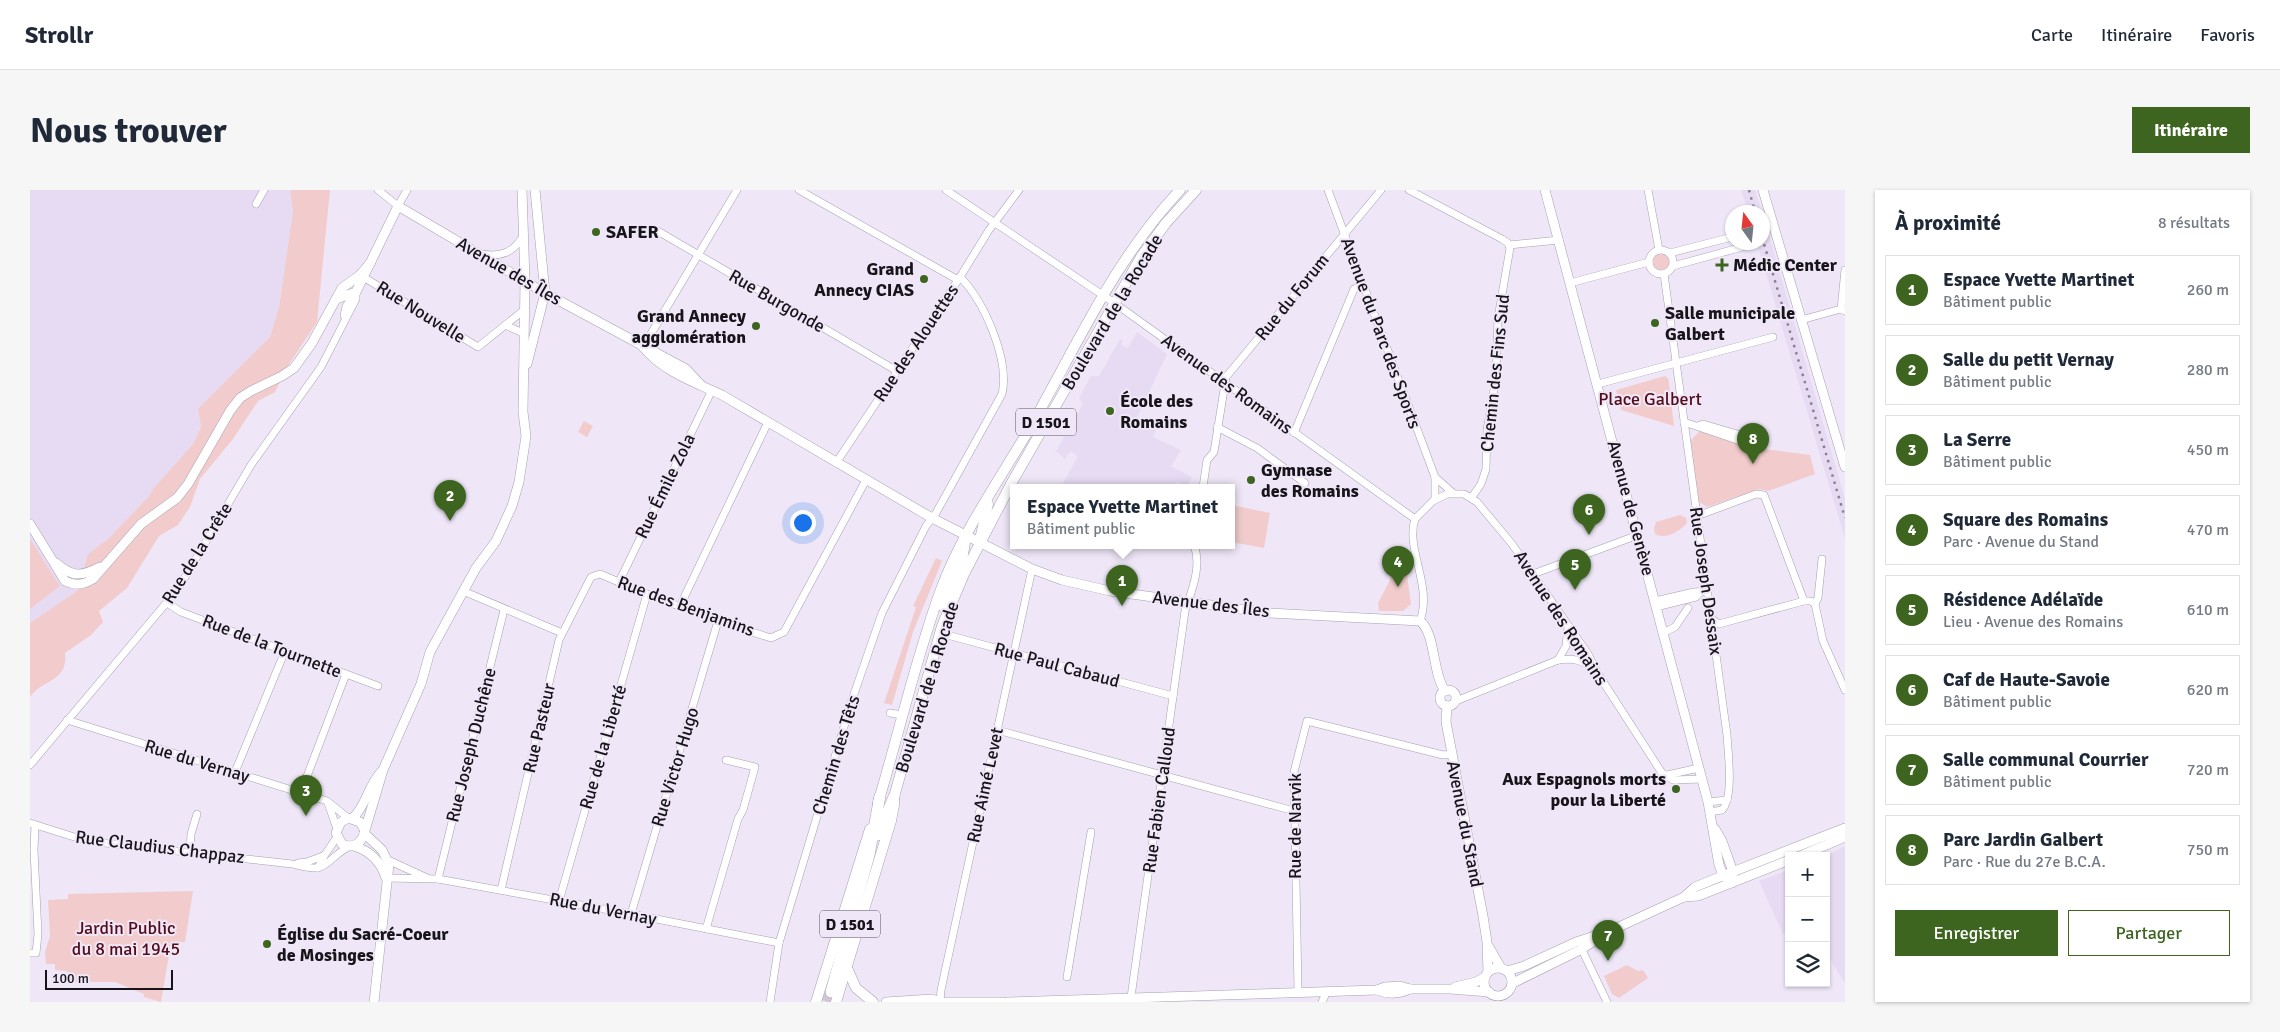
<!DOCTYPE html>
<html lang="fr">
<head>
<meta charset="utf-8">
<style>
  body { margin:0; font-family:Signika,sans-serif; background:#f6f6f7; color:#1f2937 }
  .controls { position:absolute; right:15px; bottom:15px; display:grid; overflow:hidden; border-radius:0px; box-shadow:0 1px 4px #0004 }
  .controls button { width:45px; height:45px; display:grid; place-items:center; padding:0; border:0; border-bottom:1px solid #e0e1e3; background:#fff; color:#1f2937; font:25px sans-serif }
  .compass { position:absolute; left:1695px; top:15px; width:45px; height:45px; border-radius:50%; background:#fff; box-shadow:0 1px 4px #0004; rotate:345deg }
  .scale { position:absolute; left:15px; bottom:12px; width:128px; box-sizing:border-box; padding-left:5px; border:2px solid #17141a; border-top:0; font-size:14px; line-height:18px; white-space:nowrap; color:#17141a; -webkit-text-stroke:4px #efe7f8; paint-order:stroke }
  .you { position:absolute; left:772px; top:332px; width:18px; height:18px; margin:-12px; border:4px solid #fff; border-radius:50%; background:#1a73e8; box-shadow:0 0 0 8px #1a73e833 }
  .badge { display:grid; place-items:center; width:32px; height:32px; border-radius:50%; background:#3e6520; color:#fff; font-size:16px; font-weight:700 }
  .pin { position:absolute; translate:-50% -41px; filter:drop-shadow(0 1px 2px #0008) }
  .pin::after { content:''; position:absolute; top:26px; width:18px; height:15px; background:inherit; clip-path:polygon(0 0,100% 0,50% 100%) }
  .popup { position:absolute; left:980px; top:294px; width:225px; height:65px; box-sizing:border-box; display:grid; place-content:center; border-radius:0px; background:#fff; filter:drop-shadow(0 1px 4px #0005); font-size:16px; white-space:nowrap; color:#747a83 }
  .popup b { font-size:19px; color:#1f2937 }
  .popup::after { content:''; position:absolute; left:50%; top:100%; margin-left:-10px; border:10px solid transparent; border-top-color:#fff }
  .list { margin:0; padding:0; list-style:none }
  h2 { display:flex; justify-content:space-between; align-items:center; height:65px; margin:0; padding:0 20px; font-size:21px }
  h2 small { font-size:16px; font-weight:400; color:#747a83 }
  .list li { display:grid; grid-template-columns:32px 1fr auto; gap:15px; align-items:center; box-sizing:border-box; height:70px; margin:0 10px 10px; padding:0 10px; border:1px solid #e0e1e3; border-radius:0px }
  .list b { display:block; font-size:19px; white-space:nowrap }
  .list p { margin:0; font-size:16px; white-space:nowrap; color:#747a83 }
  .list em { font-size:16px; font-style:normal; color:#747a83 }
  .actions { display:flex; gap:10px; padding:15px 20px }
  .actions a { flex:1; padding:11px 0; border:1px solid #3e6520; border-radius:0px; text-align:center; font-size:18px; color:#3e6520 }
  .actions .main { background:#3e6520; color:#fff }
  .icon { flex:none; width:28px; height:28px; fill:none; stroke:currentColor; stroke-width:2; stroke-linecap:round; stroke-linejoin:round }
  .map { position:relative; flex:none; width:1815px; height:812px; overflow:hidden; border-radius:0px }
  header { display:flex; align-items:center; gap:30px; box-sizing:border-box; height:70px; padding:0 25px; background:#fff; border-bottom:1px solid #e0e1e3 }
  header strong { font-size:24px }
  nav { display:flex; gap:28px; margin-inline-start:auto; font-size:18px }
  .intro { display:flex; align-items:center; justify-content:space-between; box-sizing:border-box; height:120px; padding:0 30px }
  h1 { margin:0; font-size:35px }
  .button { padding:12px 22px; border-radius:0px; background:#3e6520; color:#fff; font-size:18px; font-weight:700 }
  main { display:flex; gap:30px; padding:0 30px }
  aside { flex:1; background:#fff; border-radius:0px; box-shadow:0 1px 4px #0004 }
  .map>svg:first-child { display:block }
  .built { fill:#e7dbf3 }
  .green { fill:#f2cccc }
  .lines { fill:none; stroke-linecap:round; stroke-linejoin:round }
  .trunk-tunnel { stroke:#cfc7d7; stroke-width:11; stroke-dasharray:11 5.5; stroke-linecap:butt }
  .minor-casing { stroke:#a79faf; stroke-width:8 }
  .tertiary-casing { stroke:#a79faf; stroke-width:10 }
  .secondary-casing { stroke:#a79faf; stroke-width:10 }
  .primary-casing { stroke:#a79faf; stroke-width:11 }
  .trunk-casing { stroke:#a79faf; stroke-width:12 }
  .minor { stroke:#fff; stroke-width:7 }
  .tertiary { stroke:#fff; stroke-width:9 }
  .secondary { stroke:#fff; stroke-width:9 }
  .primary { stroke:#fff; stroke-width:10 }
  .trunk { stroke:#fff; stroke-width:11 }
  .rail { stroke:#88828e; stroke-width:2.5; stroke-dasharray:2.5 5; stroke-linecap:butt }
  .poi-dot { fill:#3e6520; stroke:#efe7f8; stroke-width:2 }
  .labels { text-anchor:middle; stroke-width:4; stroke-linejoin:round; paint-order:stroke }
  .shield { fill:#efe7f8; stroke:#58535d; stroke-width:1 }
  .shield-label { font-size:16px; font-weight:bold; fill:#17141a }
  .poi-label { font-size:18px; font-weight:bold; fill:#17141a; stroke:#efe7f8; text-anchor:start }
  .street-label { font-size:18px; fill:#17141a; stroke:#efe7f8 }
  .park-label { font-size:18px; fill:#520c18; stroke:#efe7f8 }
</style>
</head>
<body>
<header>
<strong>Strollr</strong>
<nav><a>Carte</a><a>Itinéraire</a><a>Favoris</a></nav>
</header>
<div class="intro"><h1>Nous trouver</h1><a class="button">Itinéraire</a></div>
<main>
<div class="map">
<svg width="1815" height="812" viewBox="0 0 1815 812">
  <rect width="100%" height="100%" fill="#efe7f8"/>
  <g class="built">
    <path d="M0 0H260L263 21 249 117 240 147 168 219 171 237 163 254 122 300 119 306 79 348 58 364 47 401 0 433Z"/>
    <path d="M1711 0H1725L1732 22H1718Z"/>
    <path d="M1733 24 1815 309V349L1727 53 1732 52Z"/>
    <path d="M1107 142 1137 164 1107 228 1127 237 1123 247 1151 260 1141 276 1162 287 1157 297 1146 292 1143 297H1031L1048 266 1040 261 1035 269 1027 262 1025 263 1053 214 1049 208 1061 186H1069L1090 149 1093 151 1091 154 1098 158Z"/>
    <path d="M1815 656V793L1796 763 1795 666Z"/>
    <path d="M1759 680V742L1753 744 1729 691Z"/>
  </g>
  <g class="green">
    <path d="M260 0H300L287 132 258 176 245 202 228 211 203 249 170 289 160 317 148 335 129 346 97 398 69 421 73 432 61 445 35 463C38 493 13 488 0 507V433L47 401 58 364 79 348 119 306 122 300 163 254 171 237 168 219 240 147 249 117 263 21Z"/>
    <circle cx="1631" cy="72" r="8"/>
    <path d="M1635 186 1638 188 1639 193 1644 236 1591 220 1586 200Z"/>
    <path d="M554 231 563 236 557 247 548 242Z"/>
    <path d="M1670 241 1719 257 1780 265 1785 284 1738 301 1729 299 1677 317 1669 312 1660 251Z"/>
    <path d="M1201 315 1240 323 1234 358 1201 352Z"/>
    <path d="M1650 325 1656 328 1657 333C1650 341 1636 350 1625 344L1624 339 1626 332Z"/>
    <path d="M0 349 30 396 0 419Z"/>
    <path d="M906 368 912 371 883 442 862 515 854 513 886 417 883 416Z"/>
    <path d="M1375 371 1381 414 1373 421H1349L1348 413 1360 390V378L1365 373Z"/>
    <path d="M163 701 155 752 141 753 131 812 114 807V804L85 792H42L37 781 25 780V774H16L15 762 20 746 18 710 38 709V704Z"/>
    <path d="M1597 775 1608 781 1613 780 1618 788 1589 808 1582 804 1574 786Z"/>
  </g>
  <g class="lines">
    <path class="trunk-tunnel" d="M797 812 801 802"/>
    <defs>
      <g id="minor">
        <path d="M348 0 368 16 377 0"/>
        <path d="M769 0 928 90"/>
        <path d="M916 0 1083 112 1385 329"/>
        <path d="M1298 0 1405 287V309"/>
        <path d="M1379 0 1472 49 1478 53 1480 58 1468 128 1466 188 1457 240 1456 279 1451 294 1442 307"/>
        <path d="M1618 0 1629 60"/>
        <path d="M226 14 234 0"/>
        <path d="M626 40 867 181"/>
        <path d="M1479 55 1529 50"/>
        <circle cx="1631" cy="72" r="12"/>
        <path d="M1640 63 1702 47"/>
        <path d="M452 64C471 67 483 63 493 46"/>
        <path d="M1643 76 1716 56 1720 52"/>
        <path d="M1634 84 1697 545C1698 562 1704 608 1692 620L1680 622"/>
        <path d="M330 85 448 157 494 120"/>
        <path d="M1540 93 1619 72"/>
        <path d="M1811 119 1815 80"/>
        <path d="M314 126 316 116 326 102"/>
        <path d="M1771 130 1811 119 1815 121"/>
        <path d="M475 135 493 143"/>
        <path d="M613 157 707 0"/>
        <path d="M1568 194 1743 147"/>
        <path d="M1654 232 1713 252 1717 250 1732 254"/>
        <path d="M1668 236 1673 234 1714 246 1717 250"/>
        <path d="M1187 237 1227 258 1275 293"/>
        <path d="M1264 243 1324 99 1333 95"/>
        <path d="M806 273 930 87 959 40 989 0"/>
        <path d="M1405 287 1423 303"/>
        <path d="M1173 297 1177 270 1184 262 1196 187 1351 0"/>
        <path d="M1667 326 1726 304 1734 305 1774 411"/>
        <path d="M1792 369 1788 408 1785 414 1793 451 1815 500"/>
        <path d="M1503 384 1608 345"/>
        <path d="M589 392 682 200"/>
        <path d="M433 401 532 443"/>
        <path d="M1625 411 1664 402 1678 401"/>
        <path d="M137 413 151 422 348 496"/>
        <path d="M650 416 738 232"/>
        <path d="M1626 417 1666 407 1670 403"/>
        <path d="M1682 429 1689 434 1774 411H1781L1785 414"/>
        <path d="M1390 431C1403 396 1375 358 1385 329L1403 311 1417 304H1434L1447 312 1482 354 1558 464 1568 484 1632 583 1643 590 1672 589"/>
        <path d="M910 443 1143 506"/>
        <path d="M1633 443 1645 437 1658 418"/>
        <path d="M1528 470 1536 456 1538 437"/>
        <path d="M1426 511 1528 470C1544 468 1553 470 1564 480"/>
        <path d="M860 523 872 525"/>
        <path d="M37 530 297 611 318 628"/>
        <path d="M967 540 1264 621"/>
        <path d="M0 575 148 399 221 275 291 177 326 109V102"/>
        <path d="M205 582 255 461"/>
        <path d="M1637 585 1669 578"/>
        <path d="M271 602 316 484"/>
        <path d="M1678 612 1697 610"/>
        <path d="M298 613 307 639"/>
        <path d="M0 633 57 651 262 674C301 685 292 671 320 656"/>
        <path d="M160 662 161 644 167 624"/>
        <path d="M358 670 397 688"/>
        <path d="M268 673 277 672 293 666"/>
        <path d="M288 678 294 666 307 647"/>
        <path d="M356 688 408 689 601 724 749 753"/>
        <path d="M408 689 474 420"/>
        <path d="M471 700 529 450 561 387 570 384 617 404 688 431 741 448 754 442 836 290"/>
        <path d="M529 711 617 404"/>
        <path d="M601 724 688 431"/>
        <path d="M676 739 708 629 713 620 725 577 696 570"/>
        <path d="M1553 762 1577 812"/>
        <path d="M0 763H6L8 744 4 660 5 635"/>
        <path d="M1037 787 1061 642"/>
        <path d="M1268 801 1264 582 1277 531 1413 565 1421 564"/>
        <path d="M1101 807 1155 421C1162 400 1172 376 1164 355"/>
        <path d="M740 812 749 753 822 510 852 423 896 336 906 323 972 204C980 170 954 111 930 87"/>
        <path d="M910 812 911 800 1002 379"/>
        <path d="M1292 812 1297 801"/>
      </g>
      <g id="tertiary">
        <path d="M306 109 326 102 368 16 515 103 656 179 671 195"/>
        <path d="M613 157C634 182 664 192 692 205L902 328 1002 379 1032 390 1080 401 1238 423 1390 431C1406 444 1402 483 1415 501"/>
        <path d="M0 334 35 391C45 396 53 395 63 389L111 334 147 308 158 294 200 221 210 208 221 201 252 186 264 178 282 153 312 98 330 85 341 72"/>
        <path d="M26 373C42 387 51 387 70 377"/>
        <circle cx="1418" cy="508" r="8"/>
        <path d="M1417 516 1416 532 1453 726 1457 752 1458 782"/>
        <path d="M1459 757 1471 778"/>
      </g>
      <g id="secondary">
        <path d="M1515 0 1678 612 1689 675 1693 685 1702 693"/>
        <path d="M1733 0 1815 277"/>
        <path d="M497 174 515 103 505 0"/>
        <path d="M323 628C337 614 337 598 351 582"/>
        <path d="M334 639 330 632 318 628 311 632 306 643 312 654C321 658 328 656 333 647L353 580 391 494 400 462 446 378 466 351 482 316 489 292 496 246 493 222 495 91 492 0"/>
        <path d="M1685 639 1692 651 1703 682 1702 687"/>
        <path d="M334 643 352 660 359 674 344 812"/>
        <path d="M324 656C340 661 351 672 356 688"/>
        <path d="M1770 666 1815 647"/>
        <path d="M1654 707 1668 706 1759 670"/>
        <circle cx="1468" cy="792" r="14"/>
        <path d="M1477 781 1494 776 1546 752 1580 741 1654 707 1665 697 1682 690 1815 638"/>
        <path d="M1483 793 1550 760 1569 748"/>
        <path d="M1425 797 1446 792 1455 787"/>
        <path d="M1347 800C1359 805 1369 804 1380 799"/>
        <path d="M856 812 902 809 909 812"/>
        <path d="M916 812H973"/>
        <path d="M977 812 1347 800 1355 797 1370 796 1380 799H1420L1459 802"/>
      </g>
      <g id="primary">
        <path d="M951 345 958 314"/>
        <path d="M914 418 932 371 935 352"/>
        <path d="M848 613C869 543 885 471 910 402 932 342 969 291 1001 236 1047 155 1085 69 1150 0"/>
        <path d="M817 778 826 798 843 812"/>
        <path d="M786 812 840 639"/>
        <path d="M806 812 861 631 864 615V607L912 436 934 384 981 294 1111 67 1136 33 1166 0"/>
      </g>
      <g id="trunk">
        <path d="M848 645 864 607"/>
        <path d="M801 802 839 665 850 606"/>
      </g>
    </defs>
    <use href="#minor" class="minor-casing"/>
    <use href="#tertiary" class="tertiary-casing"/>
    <use href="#secondary" class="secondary-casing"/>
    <use href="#primary" class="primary-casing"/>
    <use href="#trunk" class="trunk-casing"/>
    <use href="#minor" class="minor"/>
    <use href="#tertiary" class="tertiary"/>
    <use href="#secondary" class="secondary"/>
    <use href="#primary" class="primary"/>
    <use href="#trunk" class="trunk"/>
    <g class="rail">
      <path d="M1719 0 1725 22"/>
      <path d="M1732 47 1815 328"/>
    </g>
  </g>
  <g class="poi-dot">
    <circle cx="566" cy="42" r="5"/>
    <path d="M1689.5 67.5h5v5h5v5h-5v5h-5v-5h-5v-5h5z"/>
    <circle cx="894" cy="89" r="5"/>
    <circle cx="1625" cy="133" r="5"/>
    <circle cx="726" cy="136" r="5"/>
    <circle cx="1080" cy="221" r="5"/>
    <circle cx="1221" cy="290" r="5"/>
    <circle cx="1646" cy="599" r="5"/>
    <circle cx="237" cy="754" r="5"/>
  </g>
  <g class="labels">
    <g class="shield">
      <rect x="986" y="218.5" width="60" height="27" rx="4"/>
      <rect x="790" y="720.5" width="60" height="27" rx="4"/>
    </g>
    <g class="shield-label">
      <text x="1016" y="238">D 1501</text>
      <text x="820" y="740">D 1501</text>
    </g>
    <g class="poi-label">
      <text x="576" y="48">SAFER</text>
      <text x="1703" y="81">Médic Center</text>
      <text x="884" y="85" text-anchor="end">Grand<tspan x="884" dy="21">Annecy CIAS</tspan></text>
      <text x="1635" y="129">Salle municipale<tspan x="1635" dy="21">Galbert</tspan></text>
      <text x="716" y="132" text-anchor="end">Grand Annecy<tspan x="716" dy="21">agglomération</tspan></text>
      <text x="1090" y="217">École des<tspan x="1090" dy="21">Romains</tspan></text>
      <text x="1231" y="286">Gymnase<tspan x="1231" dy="21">des Romains</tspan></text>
      <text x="1636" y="595" text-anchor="end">Aux Espagnols morts<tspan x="1636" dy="21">pour la Liberté</tspan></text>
      <text x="247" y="750">Église du Sacré-Coeur<tspan x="247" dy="21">de Mosinges</tspan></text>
    </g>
    <g class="street-label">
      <text transform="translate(479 81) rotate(30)" y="6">Avenue des Îles</text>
      <text transform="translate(1262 107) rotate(-51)" y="6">Rue du Forum</text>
      <text transform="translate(747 111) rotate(30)" y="6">Rue Burgonde</text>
      <text transform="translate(391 122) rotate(32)" y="6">Rue Nouvelle</text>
      <text transform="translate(1082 122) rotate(-59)" y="6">Boulevard de la Rocade</text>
      <text transform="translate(1351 143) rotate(70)" y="6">Avenue du Parc des Sports</text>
      <text transform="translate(886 153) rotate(-56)" y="6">Rue des Alouettes</text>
      <text transform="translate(1465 183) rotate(-84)" y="6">Chemin des Fins Sud</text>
      <text transform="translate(1197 194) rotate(36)" y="6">Avenue des Romains</text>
      <text transform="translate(635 296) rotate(-64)" y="6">Rue Émile Zola</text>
      <text transform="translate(1601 318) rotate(75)" y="6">Avenue de Genève</text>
      <text transform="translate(167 363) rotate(-58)" y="6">Rue de la Crête</text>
      <text transform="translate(1676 391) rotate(82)" y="6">Rue Joseph Dessaix</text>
      <text transform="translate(1181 414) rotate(7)" y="6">Avenue des Îles</text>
      <text transform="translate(656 416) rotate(20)" y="6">Rue des Benjamins</text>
      <text transform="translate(1531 428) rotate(57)" y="6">Avenue des Romains</text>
      <text transform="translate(242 456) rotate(21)" y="6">Rue de la Tournette</text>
      <text transform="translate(1027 475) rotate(15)" y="6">Rue Paul Cabaud</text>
      <text transform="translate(897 497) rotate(-73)" y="6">Boulevard de la Rocade</text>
      <text transform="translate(509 538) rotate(-77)" y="6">Rue Pasteur</text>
      <text transform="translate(441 555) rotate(-76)" y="6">Rue Joseph Duchêne</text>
      <text transform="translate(573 557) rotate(-74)" y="6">Rue de la Liberté</text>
      <text transform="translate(806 565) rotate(-73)" y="6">Chemin des Têts</text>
      <text transform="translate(167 571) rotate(17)" y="6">Rue du Vernay</text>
      <text transform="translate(645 577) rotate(-73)" y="6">Rue Victor Hugo</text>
      <text transform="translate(955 595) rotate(-78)" y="6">Rue Aimé Levet</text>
      <text transform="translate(1129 610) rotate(-82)" y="6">Rue Fabien Calloud</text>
      <text transform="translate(1435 634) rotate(79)" y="6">Avenue du Stand</text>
      <text transform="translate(1265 636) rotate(-90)" y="6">Rue de Narvik</text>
      <text transform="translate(130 657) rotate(7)" y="6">Rue Claudius Chappaz</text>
      <text transform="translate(573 719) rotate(11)" y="6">Rue du Vernay</text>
    </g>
    <g class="park-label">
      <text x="1620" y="215">Place Galbert</text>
      <text x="96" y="744">Jardin Public<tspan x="96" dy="21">du 8 mai 1945</tspan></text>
    </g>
  </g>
</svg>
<div class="controls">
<button>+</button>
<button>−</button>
<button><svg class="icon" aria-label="layers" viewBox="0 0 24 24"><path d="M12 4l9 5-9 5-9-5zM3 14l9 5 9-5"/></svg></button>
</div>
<svg class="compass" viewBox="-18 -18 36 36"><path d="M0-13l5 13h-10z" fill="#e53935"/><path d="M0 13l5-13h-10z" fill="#747a83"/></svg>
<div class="scale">100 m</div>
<div class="you"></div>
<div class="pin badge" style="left:1092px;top:416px">1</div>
<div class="popup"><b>Espace Yvette Martinet</b>Bâtiment public</div>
<div class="pin badge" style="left:420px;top:331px">2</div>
<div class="pin badge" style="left:276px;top:626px">3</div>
<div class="pin badge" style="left:1368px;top:397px">4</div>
<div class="pin badge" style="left:1545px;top:400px">5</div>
<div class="pin badge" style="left:1559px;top:345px">6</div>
<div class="pin badge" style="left:1578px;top:771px">7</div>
<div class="pin badge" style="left:1723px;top:274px">8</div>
</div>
<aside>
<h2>À proximité<small>8 résultats</small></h2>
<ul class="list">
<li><span class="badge">1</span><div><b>Espace Yvette Martinet</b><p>Bâtiment public</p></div><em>260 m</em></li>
<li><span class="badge">2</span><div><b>Salle du petit Vernay</b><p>Bâtiment public</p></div><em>280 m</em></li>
<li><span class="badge">3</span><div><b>La Serre</b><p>Bâtiment public</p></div><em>450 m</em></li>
<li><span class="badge">4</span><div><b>Square des Romains</b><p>Parc · Avenue du Stand</p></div><em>470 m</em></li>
<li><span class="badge">5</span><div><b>Résidence Adélaïde</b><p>Lieu · Avenue des Romains</p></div><em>610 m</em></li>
<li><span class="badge">6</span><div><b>Caf de Haute-Savoie</b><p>Bâtiment public</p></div><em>620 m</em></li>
<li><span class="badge">7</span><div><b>Salle communal Courrier</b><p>Bâtiment public</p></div><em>720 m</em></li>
<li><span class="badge">8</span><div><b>Parc Jardin Galbert</b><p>Parc · Rue du 27e B.C.A.</p></div><em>750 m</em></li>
</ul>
<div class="actions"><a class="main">Enregistrer</a><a>Partager</a></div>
</aside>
</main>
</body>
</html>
